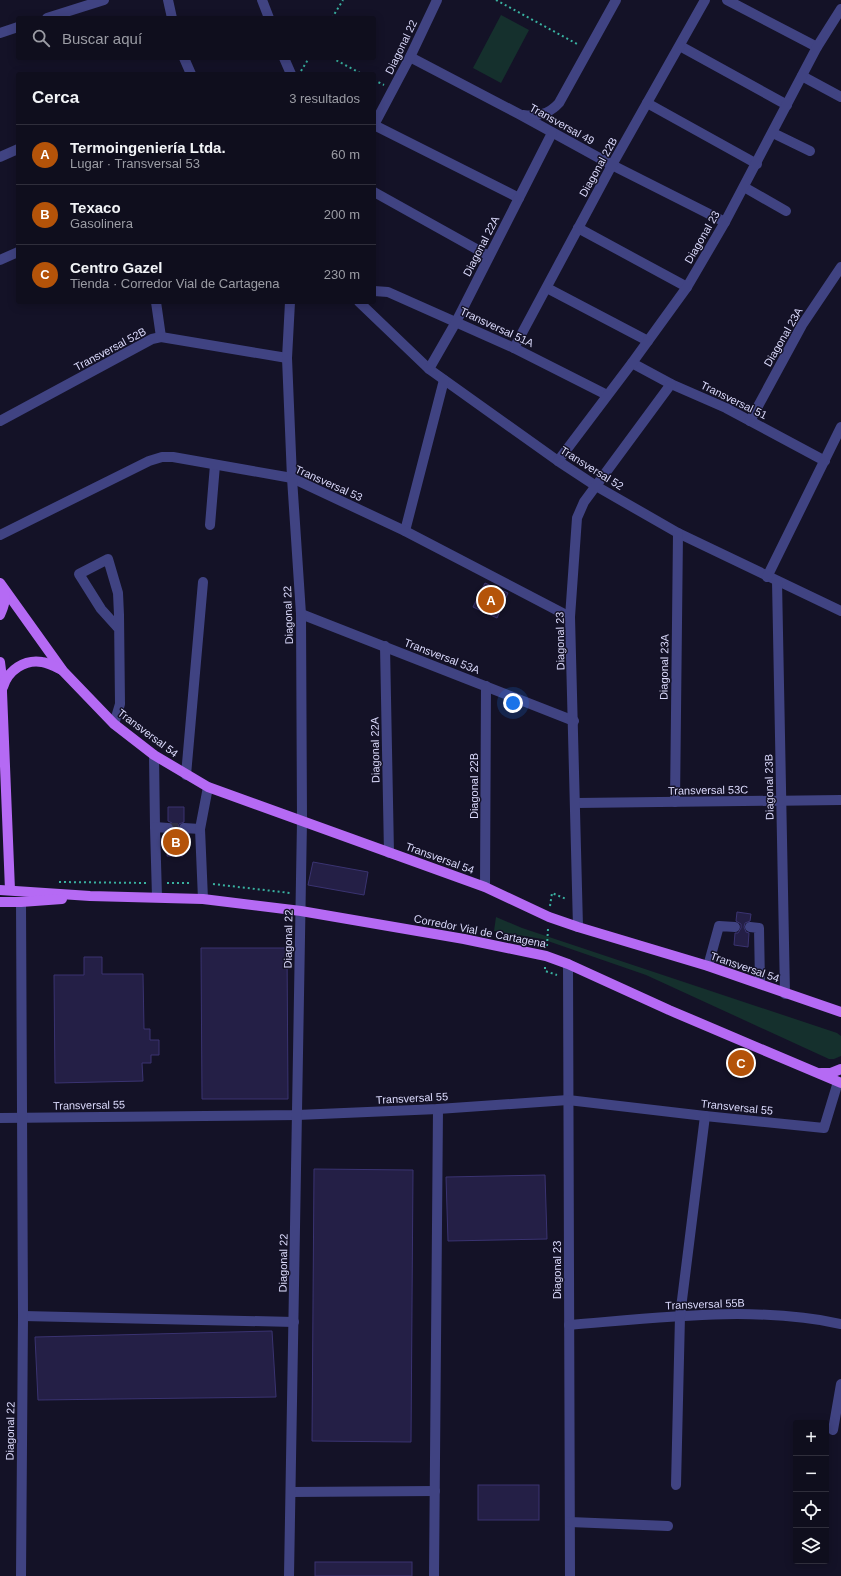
<!DOCTYPE html>
<html lang="es">
<head>
<meta charset="utf-8">
<style>
  body { margin:0; font-family:Helvetica,sans-serif; background:#181726; color:#f1f3f6 }
  .controls { position:absolute; right:12px; bottom:12px; display:grid; overflow:hidden; border-radius:4px; box-shadow:0 2px 10px #0003 }
  .controls button { width:36px; height:36px; display:grid; place-items:center; padding:0; border:0; border-bottom:1px solid #2f2e3b; background:#0f0e1d; color:#f1f3f6; font:20px sans-serif }
  .you { position:absolute; left:513px; top:703px; width:14px; height:14px; margin:-10px; border:3px solid #fff; border-radius:50%; background:#1a73e8; box-shadow:0 0 0 6px #1a73e833 }
  .badge { display:grid; place-items:center; width:26px; height:26px; border-radius:50%; background:#b45309; color:#fff; font-size:13px; font-weight:700 }
  .pin { position:absolute; translate:-50% -50%; border:2px solid #fff; box-shadow:0 1px 4px #0006 }
  .list { margin:0; padding:0; list-style:none }
  h2 { display:flex; justify-content:space-between; align-items:center; height:52px; margin:0; padding:0 16px; font-size:17px }
  h2 small { font-size:13px; font-weight:400; color:#9b9ca4 }
  .list li { display:grid; grid-template-columns:26px 1fr auto; gap:12px; align-items:center; box-sizing:border-box; height:60px; padding:0 16px; border-top:1px solid #2f2e3b }
  .list b { display:block; font-size:15px; white-space:nowrap }
  .list p { margin:0; font-size:13px; white-space:nowrap; color:#9b9ca4 }
  .list em { font-size:13px; font-style:normal; color:#9b9ca4 }
  .icon { flex:none; width:22px; height:22px; fill:none; stroke:currentColor; stroke-width:2; stroke-linecap:round; stroke-linejoin:round }
  .map { position:relative; flex:none; width:841px; height:1576px; overflow:hidden }
  .search { position:absolute; background:#0f0e1d; box-shadow:0 2px 10px #0003; left:16px; top:16px; width:360px; height:44px; display:flex; align-items:center; gap:10px; box-sizing:border-box; padding:0 14px; border-radius:4px; color:#9b9ca4; font-size:15px }
  .panel { position:absolute; background:#0f0e1d; box-shadow:0 2px 10px #0003; left:16px; top:72px; width:360px; height:232px; border-radius:4px }
  .map>svg:first-child { display:block }
  .green { fill:#15302d }
  .building { fill:#241f46; stroke:#3a3371 }
  .lines { fill:none; stroke-linecap:round; stroke-linejoin:round }
  .minor-tunnel { stroke:#323047; stroke-width:10; stroke-dasharray:10 5; stroke-linecap:butt }
  .path { stroke:#39b1a0; stroke-width:2; stroke-dasharray:2 3; stroke-linecap:butt }
  .minor { stroke:#404382; stroke-width:10 }
  .major { stroke:#b56af4; stroke-width:10 }
  .labels { text-anchor:middle; stroke-width:3; stroke-linejoin:round; paint-order:stroke }
  .street-label { font-size:11px; fill:#dbdafc; stroke:#141227 }
</style>
</head>
<body>
<div class="map">
<svg width="841" height="1576" viewBox="0 0 841 1576">
  <rect width="100%" height="100%" fill="#141227"/>
  <g class="green">
    <path d="M501 15 529 30 501 83 473 68Z"/>
    <path d="M496 917 522 928 837 1033 841 1036V1056L834 1059H829L646 975 542 939 494 931Z"/>
  </g>
  <g class="building">
    <path d="M485 583 508 593 497 618 473 607Z"/>
    <path d="M168 807H184V822L179 824 178 828 180 833 184 834 183 856H167L168 834 173 832 174 828 172 823 168 821Z"/>
    <path d="M313 862 368 872 364 895 308 885Z"/>
    <path d="M737 912 751 914 750 921 745 923 744 927 746 932 749 933 748 947 734 945 735 933H738L741 928V924L736 921Z"/>
    <path d="M201 948H287L288 1099H202Z"/>
    <path d="M84 957H102V974H143L144 1029H150V1040H159V1055H151V1063H142L143 1081 55 1083 54 975H84Z"/>
    <path d="M314 1169 413 1170 411 1442 312 1441Z"/>
    <path d="M545 1175 547 1239 448 1241 446 1177Z"/>
    <path d="M272 1331 276 1397 38 1400 35 1337Z"/>
    <rect x="478" y="1485" width="61" height="35"/>
    <rect x="315" y="1562" width="97" height="14"/>
  </g>
  <g class="lines">
    <path class="minor-tunnel" d="M168 828H184"/>
    <g class="path">
      <path d="M496 0 579 45"/>
      <path d="M332 18 343 0"/>
      <path d="M332 58 362 74"/>
      <path d="M301 71 309 58"/>
      <path d="M374 80 384 85"/>
      <path d="M59 882 147 883"/>
      <path d="M167 883H191"/>
      <path d="M213 884 290 893"/>
      <path d="M550 906 552 893 566 899"/>
      <path d="M547 946 548 929"/>
      <path d="M545 967V971L557 975"/>
    </g>
    <g class="minor">
      <path d="M168 0 172 18"/>
      <path d="M262 0 269 18"/>
      <path d="M727 0 817 47"/>
      <path d="M47 18 104 0"/>
      <path d="M0 33 18 27"/>
      <path d="M680 46 787 105"/>
      <path d="M410 57 519 114 612 165 725 222"/>
      <path d="M184 58 191 74"/>
      <path d="M284 58 291 74"/>
      <path d="M802 76 841 97"/>
      <path d="M647 103 757 164"/>
      <path d="M523 115C538 117 549 114 559 103L616 0"/>
      <path d="M374 125 519 198"/>
      <path d="M374 125 410 57 437 0"/>
      <path d="M773 133 810 151"/>
      <path d="M0 157 18 149"/>
      <path d="M744 187 786 211"/>
      <path d="M374 192 489 256"/>
      <path d="M578 228 687 287"/>
      <path d="M0 260 18 252"/>
      <path d="M547 288 648 341"/>
      <path d="M374 291 388 292 514 348 607 395"/>
      <path d="M156 302 161 337"/>
      <path d="M359 302 429 369 558 461 596 486 678 533 841 611"/>
      <path d="M514 348 612 165 705 0"/>
      <path d="M632 363 671 384 726 408 825 461"/>
      <path d="M429 369 456 322 552 133"/>
      <path d="M0 421 152 339 161 337 287 358"/>
      <path d="M750 421 802 325 841 267"/>
      <path d="M558 461 632 363 687 287 725 222 817 47 841 9"/>
      <path d="M210 525 215 465"/>
      <path d="M405 531 444 380"/>
      <path d="M0 535 149 461 162 457H173L292 478 405 531 570 617"/>
      <path d="M767 577 841 427"/>
      <path d="M777 581 785 994"/>
      <path d="M301 614 574 721"/>
      <path d="M385 646 389 853"/>
      <path d="M114 724 120 704 119 615 118 593 108 559 79 574 101 609 119 629"/>
      <path d="M154 755 155 827"/>
      <path d="M186 775 203 582"/>
      <path d="M675 802 678 533"/>
      <path d="M576 803 841 800"/>
      <path d="M184 828 200 829 203 899"/>
      <path d="M200 829 208 787"/>
      <path d="M485 887 486 686"/>
      <path d="M157 897 155 827 168 828"/>
      <path d="M578 927 570 617 577 518 584 502 671 384"/>
      <path d="M750 927 759 928 760 984"/>
      <path d="M568 964 570 1576"/>
      <path d="M708 966 719 926 735 927"/>
      <path d="M0 1118 297 1115 438 1109 568 1100 705 1116 824 1128 838 1082"/>
      <path d="M23 1316 294 1322"/>
      <path d="M569 1325C656 1318 756 1305 841 1324"/>
      <path d="M833 1430 841 1384"/>
      <path d="M676 1485 680 1316 705 1116"/>
      <path d="M291 1492 435 1491"/>
      <path d="M570 1522 668 1526"/>
      <path d="M21 1576 23 1316 21 902"/>
      <path d="M289 1576 302 821 301 614 292 478 287 358 290 302"/>
      <path d="M434 1576 438 1109"/>
    </g>
    <g class="major">
      <path d="M0 583 63 671 114 724 154 755 208 787 485 887 549 917 578 927 708 966 841 1012"/>
      <path d="M0 615C4 606 6 600 4 590"/>
      <path d="M0 662 2 678V692L10 890"/>
      <path d="M3 687C8 670 25 659 42 662 49 663 56 667 62 670"/>
      <path d="M0 890 90 896 203 899 301 911 464 939 546 956 568 964 669 1010 841 1083"/>
      <path d="M0 902H21L62 899"/>
      <path d="M821 1073H831L841 1069"/>
    </g>
  </g>
  <g class="labels">
    <g class="street-label">
      <text transform="translate(401 47) rotate(-64)" y="4">Diagonal 22</text>
      <text transform="translate(562 124) rotate(29)" y="4">Transversal 49</text>
      <text transform="translate(598 167) rotate(-61)" y="4">Diagonal 22B</text>
      <text transform="translate(702 237) rotate(-60)" y="4">Diagonal 23</text>
      <text transform="translate(481 246) rotate(-63)" y="4">Diagonal 22A</text>
      <text transform="translate(497 327) rotate(25)" y="4">Transversal 51A</text>
      <text transform="translate(783 337) rotate(-60)" y="4">Diagonal 23A</text>
      <text transform="translate(110 349) rotate(-28)" y="4">Transversal 52B</text>
      <text transform="translate(734 400) rotate(26)" y="4">Transversal 51</text>
      <text transform="translate(592 468) rotate(32)" y="4">Transversal 52</text>
      <text transform="translate(329 483) rotate(24)" y="4">Transversal 53</text>
      <text transform="translate(288 615) rotate(-92)" y="4">Diagonal 22</text>
      <text transform="translate(560 641) rotate(-91)" y="4">Diagonal 23</text>
      <text transform="translate(442 656) rotate(21)" y="4">Transversal 53A</text>
      <text transform="translate(664 667) rotate(-89)" y="4">Diagonal 23A</text>
      <text transform="translate(148 733) rotate(37)" y="4">Transversal 54</text>
      <text transform="translate(375 750) rotate(-91)" y="4">Diagonal 22A</text>
      <text transform="translate(474 786) rotate(-90)" y="4">Diagonal 22B</text>
      <text transform="translate(769 787) rotate(-91)" y="4">Diagonal 23B</text>
      <text transform="translate(708 790) rotate(-1)" y="4">Transversal 53C</text>
      <text transform="translate(440 858) rotate(20)" y="4">Transversal 54</text>
      <text transform="translate(480 931) rotate(11)" y="4">Corredor Vial de Cartagena</text>
      <text transform="translate(288 939) rotate(-89)" y="4">Diagonal 22</text>
      <text transform="translate(745 967) rotate(19)" y="4">Transversal 54</text>
      <text transform="translate(412 1098) rotate(-3)" y="4">Transversal 55</text>
      <text transform="translate(89 1105) rotate(-1)" y="4">Transversal 55</text>
      <text transform="translate(737 1107) rotate(6)" y="4">Transversal 55</text>
      <text transform="translate(283 1263) rotate(-89)" y="4">Diagonal 22</text>
      <text transform="translate(557 1270) rotate(-90)" y="4">Diagonal 23</text>
      <text transform="translate(705 1304) rotate(-2)" y="4">Transversal 55B</text>
      <text transform="translate(10 1431) rotate(-89)" y="4">Diagonal 22</text>
    </g>
  </g>
</svg>
<div class="controls">
<button>+</button>
<button>−</button>
<button><svg class="icon" aria-label="locate" viewBox="0 0 24 24"><circle cx="12" cy="12" r="6"/><path d="M12 2v4M12 18v4M2 12h4M18 12h4"/></svg></button>
<button><svg class="icon" aria-label="layers" viewBox="0 0 24 24"><path d="M12 4l9 5-9 5-9-5zM3 14l9 5 9-5"/></svg></button>
</div>
<div class="you"></div>
<div class="pin badge" style="left:491px;top:600px">A</div>
<div class="pin badge" style="left:176px;top:842px">B</div>
<div class="pin badge" style="left:741px;top:1063px">C</div>
<div class="search"><svg class="icon" aria-label="search" viewBox="0 0 24 24"><circle cx="10" cy="10" r="6"/><path d="M15 15l6 6"/></svg>Buscar aquí</div>
<section class="panel">
<h2>Cerca<small>3 resultados</small></h2>
<ul class="list">
<li><span class="badge">A</span><div><b>Termoingeniería Ltda.</b><p>Lugar · Transversal 53</p></div><em>60 m</em></li>
<li><span class="badge">B</span><div><b>Texaco</b><p>Gasolinera</p></div><em>200 m</em></li>
<li><span class="badge">C</span><div><b>Centro Gazel</b><p>Tienda · Corredor Vial de Cartagena</p></div><em>230 m</em></li>
</ul>
</section>
</div>
</body>
</html>
